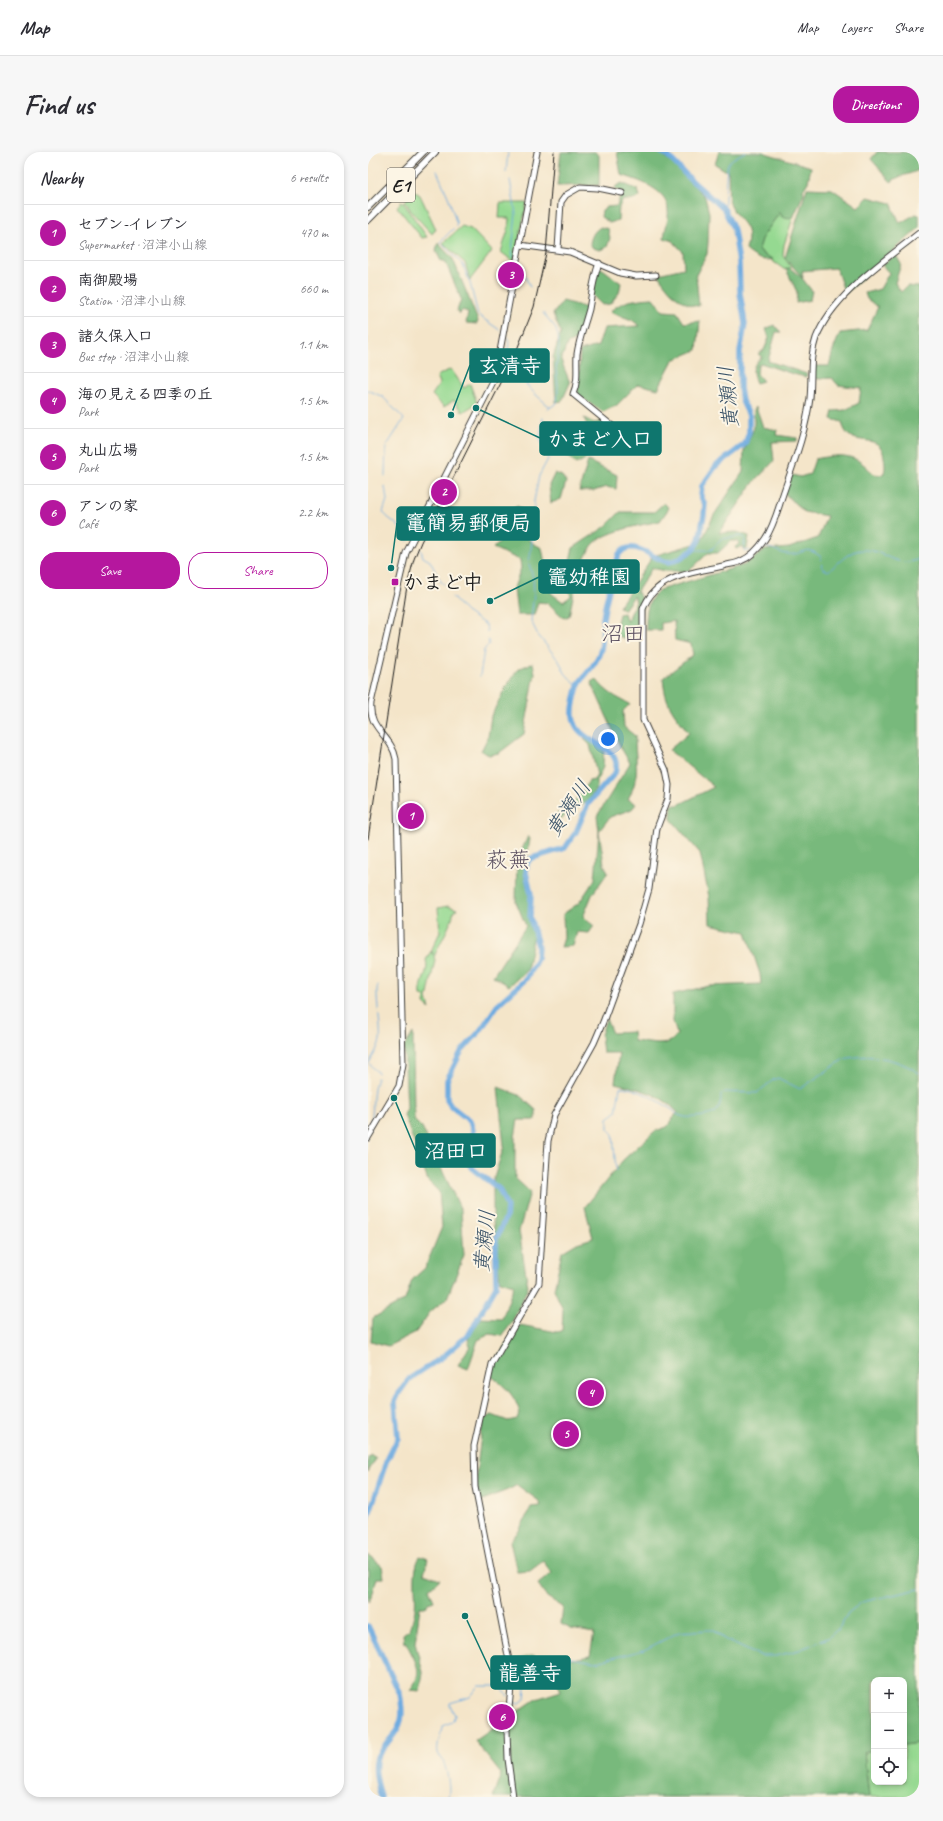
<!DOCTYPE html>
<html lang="en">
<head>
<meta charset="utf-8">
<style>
  body { margin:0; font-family:Caveat,"Klee One",sans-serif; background:#f7f7f7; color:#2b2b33 }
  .controls { position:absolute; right:12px; bottom:12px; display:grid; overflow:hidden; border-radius:8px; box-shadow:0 2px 6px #0003 }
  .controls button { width:36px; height:36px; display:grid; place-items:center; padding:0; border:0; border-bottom:1px solid #e1e1e2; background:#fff; color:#2b2b33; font:20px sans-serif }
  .you { position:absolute; left:240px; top:587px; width:14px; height:14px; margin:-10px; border:3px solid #fff; border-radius:50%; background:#1a73e8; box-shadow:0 0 0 6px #1a73e833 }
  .badge { display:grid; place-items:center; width:26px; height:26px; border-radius:50%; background:#b5179e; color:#fff; font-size:13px; font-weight:700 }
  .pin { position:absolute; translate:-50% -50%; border:2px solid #fff; box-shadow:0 1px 4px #0006 }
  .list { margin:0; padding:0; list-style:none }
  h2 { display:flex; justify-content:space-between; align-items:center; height:52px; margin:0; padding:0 16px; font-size:17px }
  h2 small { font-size:13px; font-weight:400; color:#7c7c81 }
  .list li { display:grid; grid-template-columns:26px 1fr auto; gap:12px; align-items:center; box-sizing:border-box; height:56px; padding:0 16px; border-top:1px solid #e1e1e2 }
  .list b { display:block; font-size:15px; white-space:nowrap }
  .list p { margin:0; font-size:13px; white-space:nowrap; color:#7c7c81 }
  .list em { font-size:13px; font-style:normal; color:#7c7c81 }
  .actions { display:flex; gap:8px; padding:12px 16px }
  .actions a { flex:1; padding:9px 0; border:1px solid #b5179e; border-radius:16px; text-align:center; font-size:14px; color:#b5179e }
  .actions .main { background:#b5179e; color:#fff }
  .icon { flex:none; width:22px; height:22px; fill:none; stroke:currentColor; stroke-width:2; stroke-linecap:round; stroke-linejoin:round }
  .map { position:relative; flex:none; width:551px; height:1645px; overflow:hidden; border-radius:16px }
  header { display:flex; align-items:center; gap:24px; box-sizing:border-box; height:56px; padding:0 20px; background:#fff; border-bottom:1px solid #e1e1e2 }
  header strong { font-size:19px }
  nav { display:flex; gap:22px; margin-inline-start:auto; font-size:14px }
  .intro { display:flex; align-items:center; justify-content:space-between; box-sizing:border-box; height:96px; padding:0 24px }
  h1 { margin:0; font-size:28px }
  .button { padding:10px 18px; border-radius:16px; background:#b5179e; color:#fff; font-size:14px; font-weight:700 }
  main { display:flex; gap:24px; padding:0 24px }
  aside { flex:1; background:#fff; border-radius:16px; box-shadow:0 2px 6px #0003 }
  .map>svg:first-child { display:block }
  .green { fill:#95d991; stroke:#587a56 }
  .forest { fill:#78b97b; stroke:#4a6a4c }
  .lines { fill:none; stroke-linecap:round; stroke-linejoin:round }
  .stream { stroke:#6eabe0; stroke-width:1 }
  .river { stroke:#6eabe0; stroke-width:5.5 }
  .secondary-casing { stroke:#3c3a36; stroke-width:7 }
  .highway-casing { stroke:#3c3a36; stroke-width:8 }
  .secondary { stroke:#fff; stroke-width:5 }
  .highway { stroke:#fff; stroke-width:6 }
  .rail { stroke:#1c1c1c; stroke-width:1 }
  .poi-dot { fill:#b5179e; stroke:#fcf5e5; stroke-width:1.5 }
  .labels { text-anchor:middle; stroke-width:4; stroke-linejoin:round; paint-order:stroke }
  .shield { fill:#fcf5e5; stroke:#5f5d58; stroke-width:1 }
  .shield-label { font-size:19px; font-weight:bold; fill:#1c1c1c }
  .poi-label { font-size:20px; font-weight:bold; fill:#1c1c1c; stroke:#fcf5e5; text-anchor:start }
  .water-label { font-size:21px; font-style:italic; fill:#3d556a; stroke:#fcf5e5 }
  .quarter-label { font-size:22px; fill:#5a4f60; stroke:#fcf5e5 }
  .leader { fill:none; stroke:#0f766e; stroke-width:1.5 }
  .callout-dot { fill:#0f766e; stroke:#fcf5e5; stroke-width:1.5 }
  .callout { fill:#0f766e; stroke:#0f766e; stroke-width:1.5 }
  .callout-label { font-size:21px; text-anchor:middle; font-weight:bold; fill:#fff }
</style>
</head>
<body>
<header>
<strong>Map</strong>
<nav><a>Map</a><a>Layers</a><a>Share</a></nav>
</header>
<div class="intro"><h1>Find us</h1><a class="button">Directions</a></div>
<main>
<aside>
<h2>Nearby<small>6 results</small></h2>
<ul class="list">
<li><span class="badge">1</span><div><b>セブン-イレブン</b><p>Supermarket · 沼津小山線</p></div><em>470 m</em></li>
<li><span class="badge">2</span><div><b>南御殿場</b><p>Station · 沼津小山線</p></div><em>660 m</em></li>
<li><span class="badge">3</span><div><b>諸久保入口</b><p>Bus stop · 沼津小山線</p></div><em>1.1 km</em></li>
<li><span class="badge">4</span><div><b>海の見える四季の丘</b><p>Park</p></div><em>1.5 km</em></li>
<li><span class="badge">5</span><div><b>丸山広場</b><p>Park</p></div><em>1.5 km</em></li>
<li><span class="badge">6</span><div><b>アンの家</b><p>Café</p></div><em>2.2 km</em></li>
</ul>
<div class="actions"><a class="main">Save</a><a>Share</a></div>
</aside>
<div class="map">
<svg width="551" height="1645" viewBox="0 0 551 1645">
  <rect width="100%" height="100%" fill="#fcf5e5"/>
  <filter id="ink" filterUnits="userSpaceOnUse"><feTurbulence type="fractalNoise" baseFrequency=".025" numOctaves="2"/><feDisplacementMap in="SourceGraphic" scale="8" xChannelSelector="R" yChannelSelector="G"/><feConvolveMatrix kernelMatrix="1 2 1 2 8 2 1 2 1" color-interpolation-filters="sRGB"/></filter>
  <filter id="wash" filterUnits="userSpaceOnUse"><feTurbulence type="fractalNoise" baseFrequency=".012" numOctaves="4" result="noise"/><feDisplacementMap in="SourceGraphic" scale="16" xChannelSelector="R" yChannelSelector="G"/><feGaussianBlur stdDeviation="0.9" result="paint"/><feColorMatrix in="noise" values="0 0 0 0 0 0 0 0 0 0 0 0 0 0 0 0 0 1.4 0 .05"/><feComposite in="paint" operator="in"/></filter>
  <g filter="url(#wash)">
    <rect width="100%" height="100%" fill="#f4e5c9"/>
    <g class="green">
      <path d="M46 39 52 43 68 77 64 82 43 59 37 49Z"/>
      <path d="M33 50H35L59 85 54 86 29 55Z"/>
      <path d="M132 51H159L146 110 133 100 140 78 141 66H131Z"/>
      <path d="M412 60 414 65 425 66 416 93 415 104 423 115 417 118C409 112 396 104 391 97L395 84Z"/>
      <path d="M94 74 103 77 124 99 102 128 97 111 75 91Z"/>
      <path d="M83 217 96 236 102 232 109 251 95 260 86 248 76 255 64 243 72 231 69 224Z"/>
      <path d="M80 754 89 757 86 759C83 774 72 790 66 805L67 808 59 847 62 857 56 852 57 844 53 843C51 830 62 820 58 808L63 799 65 803 64 797 72 780 70 756Z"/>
      <path d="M166 1503 167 1508 158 1519 147 1523 144 1509Z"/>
      <path d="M551 1591V1645H501L496 1600 506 1598V1630H536V1593Z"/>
    </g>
    <g class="forest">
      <path d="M193 0H227L231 3V33L189 34Z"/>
      <path d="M249 0H291L312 18 337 45 341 61 340 91 339 102 328 123 331 154C313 154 299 137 290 122L316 116 315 100 305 89 296 86C297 77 301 67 300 58 300 37 269 28 253 23Z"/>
      <path d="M351 0H394L443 15 440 30 435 38 436 41 425 66 414 65 412 60 395 84 391 97 395 102 405 107C394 110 386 105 378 98 385 72 372 73 363 54 359 45 361 29 360 20L347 12Z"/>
      <path d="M509 0H551V18C541 23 531 23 523 30L503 7Z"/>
      <path d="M254 31 270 38 272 45 265 48H255L251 55 250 68 242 71 233 65 234 58 239 55 249 54 252 44 255 41 247 37 248 34Z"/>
      <path d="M439 36 464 37 490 55 500 45 523 51 532 71 548 62 551 63V76L477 142 468 116 434 119 435 126 417 106Z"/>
      <path d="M233 75 240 77 242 86 239 95 232 98 225 96 222 92C223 85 226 78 233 75Z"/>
      <path d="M70 91 85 107 110 169 109 172 98 171 100 161 95 158 91 162 89 159 93 147 77 109H73L68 99Z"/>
      <path d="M526 104 529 105 533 112 527 131 533 140 539 134 551 135V1591L536 1593V1528H506V1598L496 1600 501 1645H125L133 1622 107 1589 168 1547 193 1539 187 1525 194 1509 222 1504 226 1481 203 1477 193 1472 195 1455 179 1445 170 1432 184 1421 175 1409 162 1419 149 1420 142 1389 151 1379 163 1355 173 1354 171 1349 149 1333 142 1337 110 1350 108 1323 115 1268 124 1263 140 1269 149 1267 152 1261C147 1243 137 1234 123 1224L128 1208 152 1173 189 1180 194 1179 195 1158 186 1137 194 1100 209 1091 225 1086 217 1055 255 1008 287 979 299 975 308 962 310 961C294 942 271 937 247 931L251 901H235L233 883 238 867 244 881 265 880 266 889C281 890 301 898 309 882L305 870V842L341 834 393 832 392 822 378 780 342 772 341 745 332 701 303 667 304 653H310L346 635 301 598 321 581C306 561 297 553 295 526L325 503 323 492 307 488 306 469 293 471V478H278C278 461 278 450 291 438L376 413 397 398 421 396 450 386 459 364 436 360 415 340 424 323 432 325 442 322 447 307C472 302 487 300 505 322L515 323C518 317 517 311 516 305 512 276 480 301 474 270L463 267 465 259 477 258 491 251 493 236 470 233 464 226 444 227 446 214H461L465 198 472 181 499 178 510 155 499 147 497 141 512 137 521 121 514 113Z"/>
      <path d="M231 115C239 119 245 126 253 131L251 141 242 152 234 153 224 143Z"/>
      <path d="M422 116 434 126 444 139 442 148 428 151 429 140 418 117Z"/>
      <path d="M285 146 295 159 309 160 316 171 332 169 329 198 305 208 290 237 270 232 249 253 235 260 211 244 209 237 211 227 212 199 230 194 236 176 272 174 264 168 242 160C253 148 270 147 285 146Z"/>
      <path d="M195 149 219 156 211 186 199 192 193 208 202 231 194 249 188 250 185 205 193 181 185 162Z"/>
      <path d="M406 173 413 180H408L400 209 439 222 438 225C422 222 408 216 393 211L390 213 389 222 395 229 388 231C383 219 384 213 394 205L390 202 396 198 401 186 398 177Z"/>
      <path d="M388 255 395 275 409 278 408 283 429 286V289L404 290 406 309 386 330 351 381 369 380 381 384 379 397 376 398 374 394 368 397 367 395 371 392 368 389H363L350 401H340L321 419H298L284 416 268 441 270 440 276 454 273 458 272 481 266 474 260 487 246 483 251 462 256 461 259 470 268 450 266 444 256 458 251 455 285 404 333 390 346 363 375 320 376 299 386 276V258Z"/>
      <path d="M216 266 226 271 237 269 244 274 231 300 208 312 200 305 202 299 211 297 219 273Z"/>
      <path d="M220 309 249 323 248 337 238 335 226 339H211Z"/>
      <path d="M187 321 194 324 198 330 193 347 183 351 181 333Z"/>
      <path d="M296 351 301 356 292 369C274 373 235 379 224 394 210 413 206 441 201 464L196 466 180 451 170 450 166 463H149L146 436 153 416 152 408 125 396 139 382 142 358 150 354 158 362V385L166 392 174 396 178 416 177 430 184 442 195 450 203 444 198 425 205 396 237 375 252 360H286Z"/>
      <path d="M165 511 167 521 156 582 131 601 121 603 113 599 120 585 123 564 138 535 150 517Z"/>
      <path d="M228 527C238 540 247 545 262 552L255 559 256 575 267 584C267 609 273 624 260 647L268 652 264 657 242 665 231 679 236 712 240 720 224 743 215 765 226 774 221 781 209 780 205 794 193 795 196 786 195 762 211 751 227 727 231 679 229 664 262 611 253 596 223 530Z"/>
      <path d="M218 585 236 596 235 615 229 628V635L221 648 192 667 186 665 194 657 204 653 221 629 226 628 229 623 222 593 216 587Z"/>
      <path d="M160 684 162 687 156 721 161 741 162 761 166 782 159 818 141 834 125 824 158 774 148 750 149 709Z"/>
      <path d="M45 881 46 968 54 976 93 1058 96 1103 79 1146 62 1160 48 1180 20 1194 3 1189 5 1166 37 1148 44 1128 57 1116 74 1075 71 1040 60 1029 36 963 39 956 36 895Z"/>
      <path d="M130 935 151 943 168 958V968H150L147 985V1026L162 1040 151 1079 160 1135 143 1172 134 1184 122 1182 110 1188 100 1217 90 1213 102 1194 100 1187 113 1166 134 1167 146 1133 132 1129 125 1069V1029L136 994Z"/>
      <path d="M2 1303 8 1307 0 1320V1307Z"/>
      <path d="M0 1403 14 1414 16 1426H9L4 1444 0 1450Z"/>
      <path d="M52 1404 60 1407 56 1421 72 1427 61 1437 66 1449 60 1451 57 1455H52L47 1491 55 1520 52 1539 42 1538C57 1518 47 1511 38 1490L36 1491 35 1482 42 1477C44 1470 46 1464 47 1458 49 1440 43 1421 52 1404Z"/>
    </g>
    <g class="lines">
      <g class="stream">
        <path d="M69 19 81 47 89 73 72 90 95 113 102 131 110 163 133 179"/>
        <path d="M138 20 140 0"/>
        <path d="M142 28 148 62 144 98 145 105"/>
        <path d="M356 57C358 47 357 14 361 10 365 6 372 3 377 0"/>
        <path d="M153 115 162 135"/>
        <path d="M175 161 187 175 190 184 191 195 188 218 190 234 189 251 180 257"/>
        <path d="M138 183 141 189 140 200"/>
        <path d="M146 220 150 207"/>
        <path d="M152 225 166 241 182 255"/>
        <path d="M0 238 15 245 36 267 18 295 17 324"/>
        <path d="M175 266 172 286 180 307 171 324 166 349V373L161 412 165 425 166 441 163 469 170 483 191 509 197 521 210 535"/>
        <path d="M17 334 19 348 15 360C20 367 26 369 31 375 35 379 36 385 40 389"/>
        <path d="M396 395C405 395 412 402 420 402 436 404 436 391 453 405L454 416 460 419C469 413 476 404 485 400 513 390 523 419 551 407"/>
        <path d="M53 398 55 405 62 409 73 430 76 432"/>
        <path d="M325 398H343L353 387 373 384 377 386 376 399H384"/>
        <path d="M84 445 98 460 118 473 119 480"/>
        <path d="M112 524 116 498 121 492 120 488"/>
        <path d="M10 921 1 911C5 904 10 897 12 888 14 876 6 840 10 833"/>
        <path d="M2 977C7 961 2 943 9 926"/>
        <path d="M248 1019 245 982 240 977V966L248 960 252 935C267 935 290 948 303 957 306 959 309 963 313 964 318 966 323 965 328 965 346 963 353 961 353 942L357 940 389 941 405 928 410 926 432 937 476 907C502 901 529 906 551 921"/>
        <path d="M144 1547 147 1551H152L157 1547 158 1535 154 1525 170 1508 178 1509 203 1506 228 1510 276 1498 311 1480 340 1478H347L356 1487 383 1500 395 1504H408L431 1498 460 1486 471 1476 480 1461 494 1450 551 1437"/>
        <path d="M80 1645C83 1636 79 1618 75 1609 74 1606 71 1604 70 1601 68 1592 74 1582 74 1574L84 1570 87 1563 82 1554V1551L102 1545 111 1534H132L140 1544"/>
      </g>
      <g class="river">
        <path d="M0 1366 18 1310 30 1286 27 1250 31 1241 41 1227 76 1204 101 1182 128 1134V1087L138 1065 139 1055 131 1037 106 1018 102 1012 105 978 102 969 84 955 79 947V928L93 900 112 879 131 851 158 827 169 807 170 794 162 765 163 742 158 720 159 711 164 706 197 696 208 680 220 652 247 621C257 590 206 594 205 563 204 556 209 535 212 530 219 520 228 513 232 500 236 490 234 477 235 467 238 445 245 422 251 402 265 385 286 408 300 410L309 408 325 398 331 388 336 363 337 352 333 345 334 334 348 314 377 292 381 280V263L374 249 372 236V200L377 172 372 141 371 111 366 78 356 57 322 27 299 3 293 0"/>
        <path d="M0 1474 32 1542C36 1564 35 1573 20 1590 17 1595 11 1600 9 1605 5 1618 10 1633 13 1645"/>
      </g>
    </g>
  </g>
  <g filter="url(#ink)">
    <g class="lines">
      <defs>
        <g id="secondary">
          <path d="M152 93 202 100 252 121 268 124 288 123"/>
          <path d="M190 97 193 50 198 43 212 35 230 36 254 41"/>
          <path d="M231 111C225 127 224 141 221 157 217 172 211 187 209 202 208 216 211 228 205 242L254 282"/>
          <path d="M0 986 31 934 35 912 28 607C24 583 0 578 3 551L38 401 127 226 169 0"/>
          <path d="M145 1645 140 1607 139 1578 144 1524 107 1335 106 1294 124 1212 171 1131 180 989 186 963 226 891 235 870 271 772 281 737 289 676 300 647 301 633 298 618 275 568V457C288 423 324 421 355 414 361 412 368 412 373 409 383 405 391 396 397 387 406 374 410 357 415 342 426 310 438 279 442 246 444 226 441 206 448 186 465 143 516 109 551 81"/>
        </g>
        <g id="highway">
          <path d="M0 55 55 0"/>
          <path d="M0 68 67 0"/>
        </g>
      </defs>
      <use href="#secondary" class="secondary-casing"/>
      <use href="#highway" class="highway-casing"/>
      <use href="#secondary" class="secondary"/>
      <use href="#highway" class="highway"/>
      <path class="rail" d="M0 687 39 434 46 407 53 390 146 205 166 155 178 101 186 0"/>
    </g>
  </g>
  <rect class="poi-dot" x="23" y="426" width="8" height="8" rx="2"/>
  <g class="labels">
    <rect class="shield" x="19" y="16" width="28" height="34" rx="3"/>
    <g class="shield-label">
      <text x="33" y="40">E1</text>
    </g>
    <g class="poi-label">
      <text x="35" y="437">かまど中</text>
    </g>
    <g class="water-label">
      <text transform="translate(360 245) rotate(-95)" y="7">黄瀬川</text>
      <text transform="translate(200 656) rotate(-56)" y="7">黄瀬川</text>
      <text transform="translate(116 1089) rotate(-84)" y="7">黄瀬川</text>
    </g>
    <g class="quarter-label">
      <text x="255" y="489">沼田</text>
      <text x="140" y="715">萩蕪</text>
    </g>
  </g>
  <path class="leader" d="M83 263L102 213M108 256L172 286M23 416L29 371M122 449L171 425M26 946L48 999M97 1464L123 1520"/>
  <g class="callout-dot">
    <circle cx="83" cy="263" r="4"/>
    <circle cx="108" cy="256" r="4"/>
    <circle cx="23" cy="416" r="4"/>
    <circle cx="122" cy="449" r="4"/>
    <circle cx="26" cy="946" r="4"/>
    <circle cx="97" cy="1464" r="4"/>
  </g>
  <g class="callout">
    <rect x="102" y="197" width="79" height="33" rx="4"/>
    <rect x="172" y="270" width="121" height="33" rx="4"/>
    <rect x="29" y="355" width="142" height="33" rx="4"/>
    <rect x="171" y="408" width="100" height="33" rx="4"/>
    <rect x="48" y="982" width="79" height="33" rx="4"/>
    <rect x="123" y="1504" width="79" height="33" rx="4"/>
  </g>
  <g class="callout-label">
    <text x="142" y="221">玄清寺</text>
    <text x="232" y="294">かまど入口</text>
    <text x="100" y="378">竃簡易郵便局</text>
    <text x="221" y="432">竈幼稚園</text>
    <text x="88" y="1006">沼田口</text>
    <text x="162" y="1528">龍善寺</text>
  </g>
</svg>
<div class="controls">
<button>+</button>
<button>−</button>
<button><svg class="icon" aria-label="locate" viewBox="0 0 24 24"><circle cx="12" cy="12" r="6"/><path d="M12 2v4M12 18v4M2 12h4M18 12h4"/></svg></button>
</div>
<div class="you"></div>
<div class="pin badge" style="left:43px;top:664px">1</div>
<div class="pin badge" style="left:76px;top:340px">2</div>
<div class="pin badge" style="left:143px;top:123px">3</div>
<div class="pin badge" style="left:223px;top:1241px">4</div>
<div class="pin badge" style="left:198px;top:1282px">5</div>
<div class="pin badge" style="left:134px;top:1565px">6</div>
</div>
</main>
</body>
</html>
